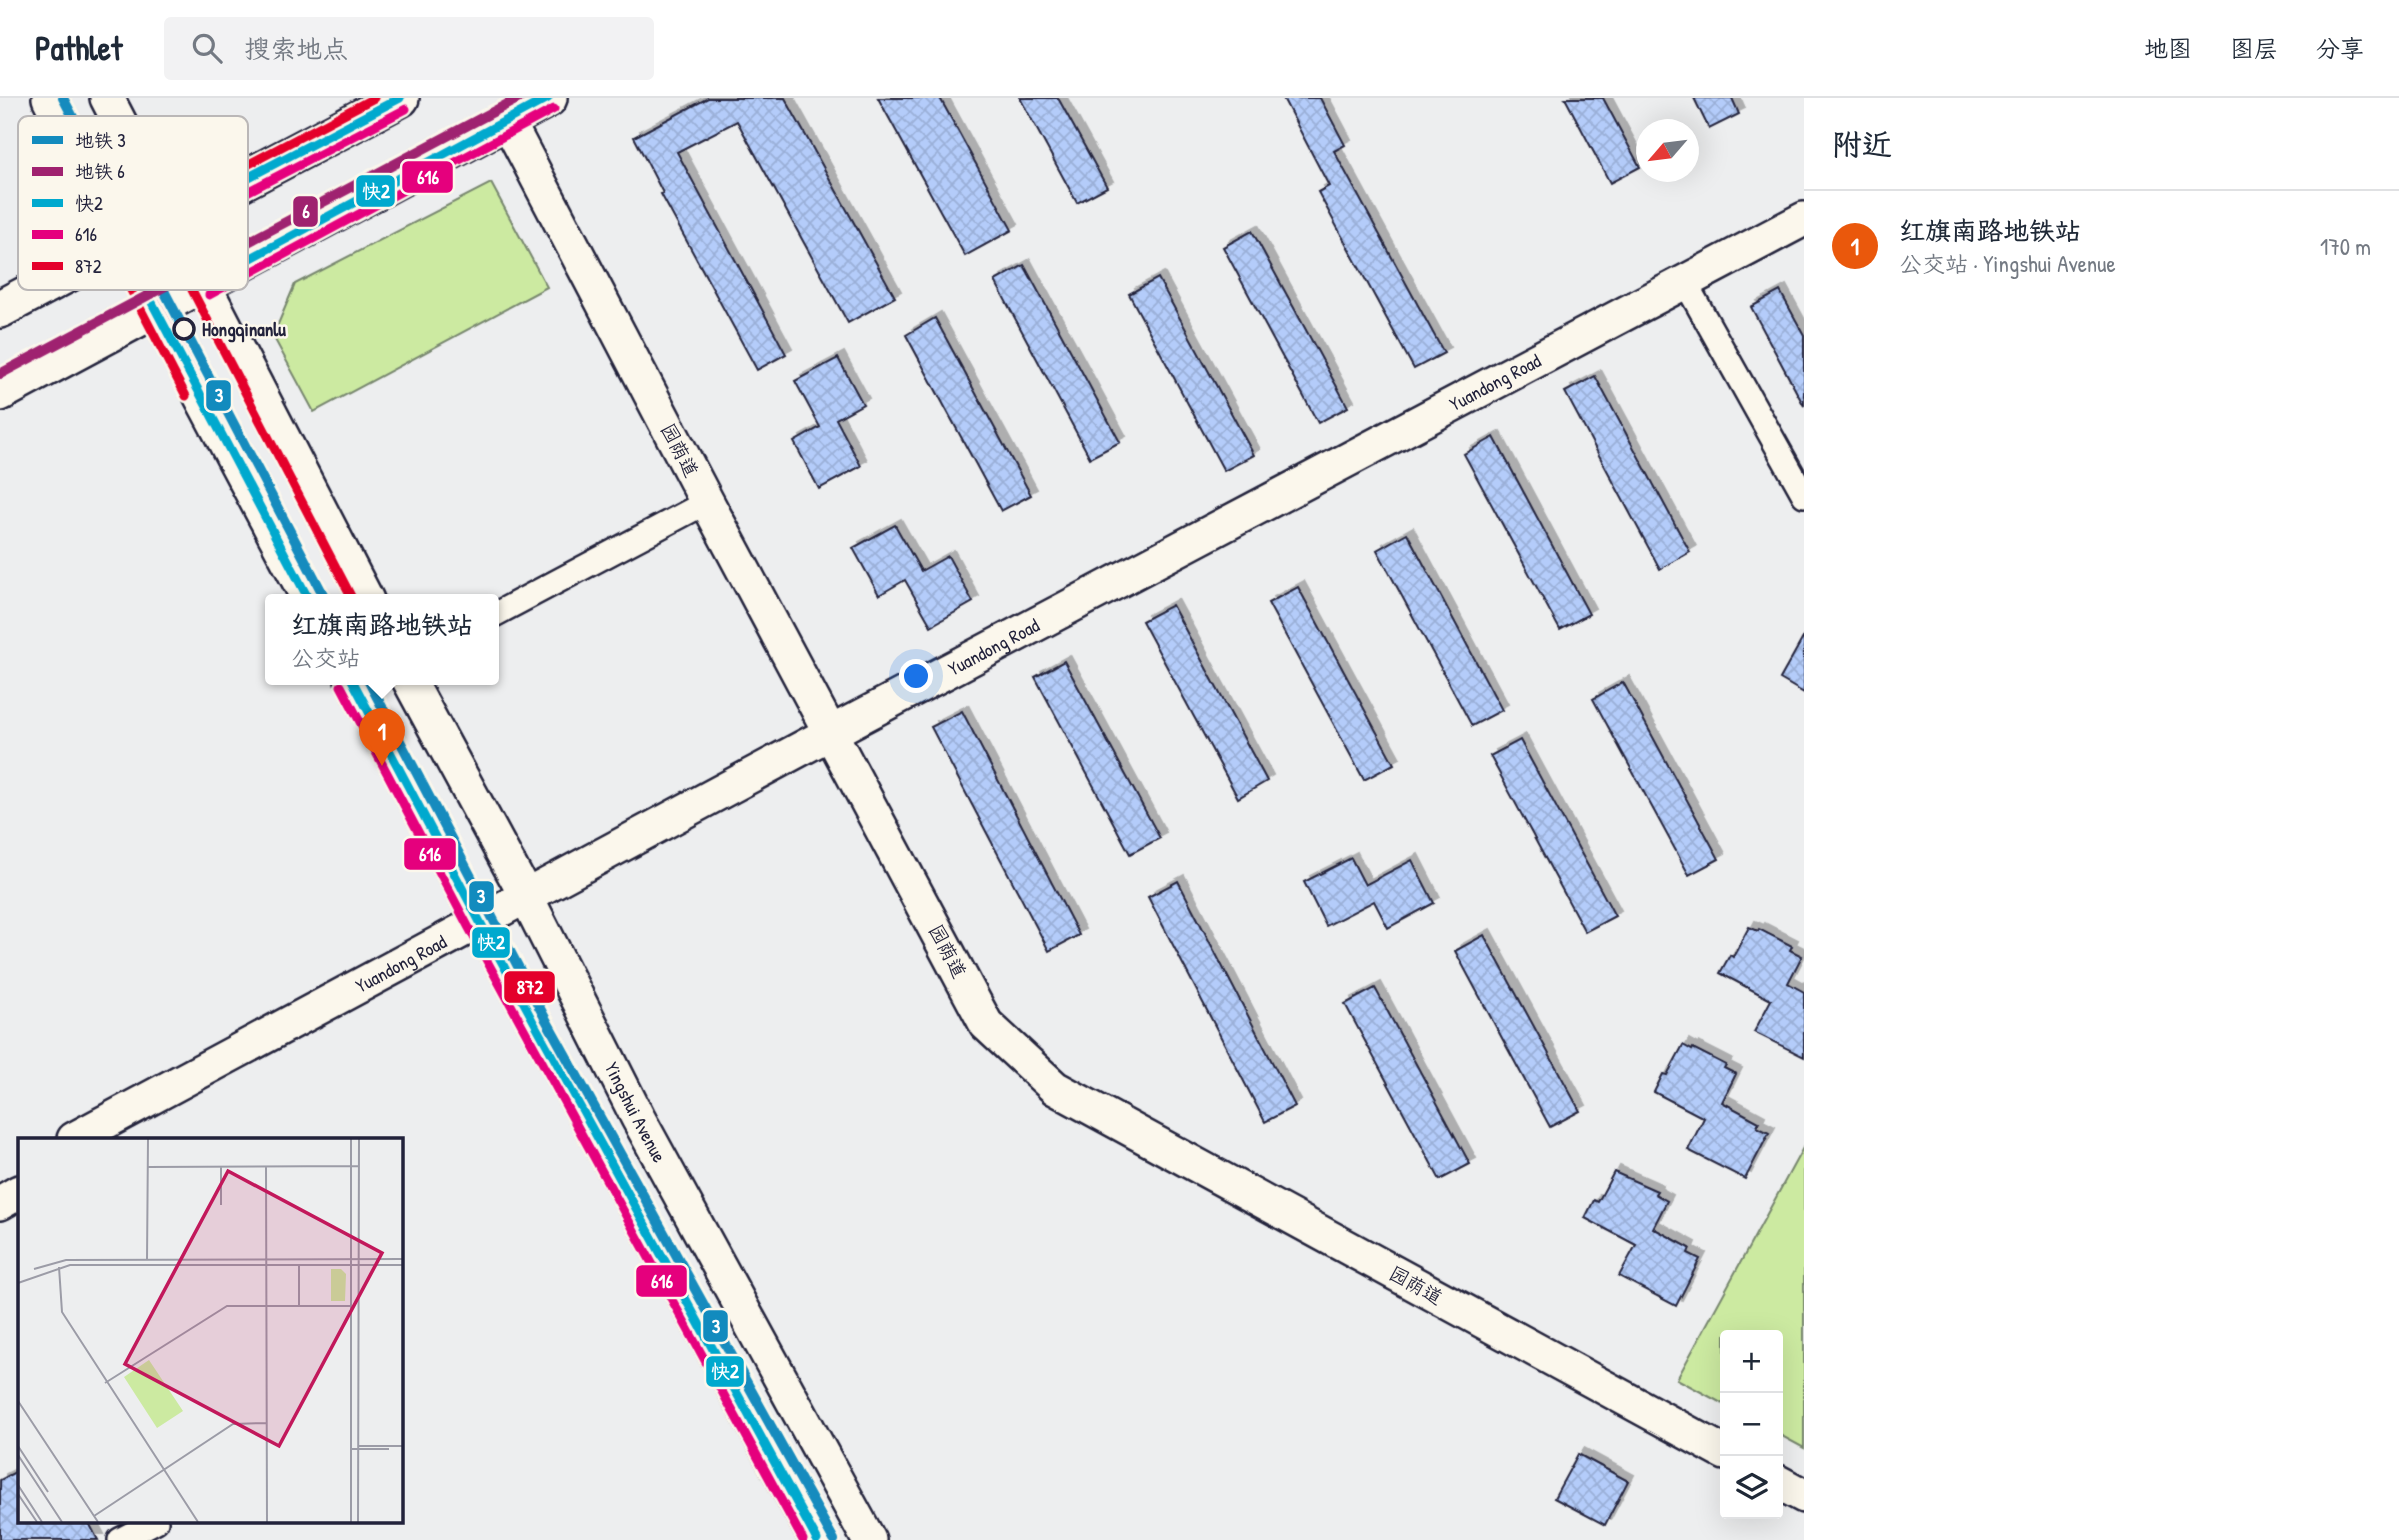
<!DOCTYPE html>
<html lang="zh">
<head>
<meta charset="utf-8">
<style>
  body { margin:0; font-family:"Patrick Hand","LXGW WenKai TC",sans-serif; background:#f2f2f3; color:#1f2937 }
  .controls { position:absolute; right:21px; bottom:21px; display:grid; overflow:hidden; border-radius:7px; box-shadow:0 7px 28px #0002 }
  .controls button { width:63px; height:63px; display:grid; place-items:center; padding:0; border:0; border-bottom:2px solid #e0e1e3; background:#fff; color:#1f2937; font:35px sans-serif }
  .compass { position:absolute; left:1636px; top:21px; width:63px; height:63px; border-radius:50%; background:#fff; box-shadow:0 7px 28px #0002; rotate:242deg }
  .you { position:absolute; left:917px; top:579px; width:24px; height:24px; margin:-18px; border:5px solid #fff; border-radius:50%; background:#1a73e8; box-shadow:0 0 0 10px #1a73e833 }
  .badge { display:grid; place-items:center; width:46px; height:46px; border-radius:50%; background:#ea580c; color:#fff; font-size:23px; font-weight:700 }
  .pin { position:absolute; translate:-50% -58px; filter:drop-shadow(0 2px 4px #0008) }
  .pin::after { content:''; position:absolute; top:37px; width:24px; height:21px; background:inherit; clip-path:polygon(0 0,100% 0,50% 100%) }
  .popup { position:absolute; left:265px; top:496px; width:234px; height:91px; box-sizing:border-box; display:grid; place-content:center; border-radius:7px; background:#fff; filter:drop-shadow(0 2px 5px #0005); font-size:23px; white-space:nowrap; color:#747a83 }
  .popup b { font-size:26px; color:#1f2937 }
  .popup::after { content:''; position:absolute; left:50%; top:100%; margin-left:-14px; border:14px solid transparent; border-top-color:#fff }
  .list { margin:0; padding:0; list-style:none }
  h2 { display:flex; justify-content:space-between; align-items:center; height:91px; margin:0; padding:0 28px; font-size:30px }
  h2 small { font-size:23px; font-weight:400; color:#747a83 }
  .list li { display:grid; grid-template-columns:46px 1fr auto; gap:21px; align-items:center; box-sizing:border-box; height:112px; padding:0 28px; border-top:2px solid #e0e1e3 }
  .list b { display:block; font-size:26px; white-space:nowrap }
  .list p { margin:0; font-size:23px; white-space:nowrap; color:#747a83 }
  .list em { font-size:23px; font-style:normal; color:#747a83 }
  .icon { flex:none; width:38px; height:38px; fill:none; stroke:currentColor; stroke-width:2; stroke-linecap:round; stroke-linejoin:round }
  .map { position:relative; flex:none; width:1804px; height:1442px; overflow:hidden }
  header { display:flex; align-items:center; gap:42px; box-sizing:border-box; height:98px; padding:0 35px; background:#fff; border-bottom:2px solid #e0e1e3 }
  header strong { font-size:33px }
  nav { display:flex; gap:38px; margin-inline-start:auto; font-size:24px }
  .search { width:490px; height:63px; background:#f2f2f3; display:flex; align-items:center; gap:18px; box-sizing:border-box; padding:0 24px; border-radius:7px; color:#747a83; font-size:26px }
  main { display:flex }
  aside { flex:1; background:#fff }
  .map>svg:first-child { display:block }
  .green { fill:#cceaa1; stroke:#77866e; stroke-width:2 }
  .building { fill:url(#building-cross-hatch); stroke:#22223b; stroke-width:2; filter:url(#shadow) }
  .lines { fill:none; stroke-linecap:round; stroke-linejoin:round }
  .street-casing { stroke:#22223b; stroke-width:28 }
  .secondary-casing { stroke:#22223b; stroke-width:38 }
  .primary-casing { stroke:#22223b; stroke-width:42 }
  .street { stroke:#fbf7ec; stroke-width:23 }
  .secondary { stroke:#fbf7ec; stroke-width:33 }
  .primary { stroke:#fbf7ec; stroke-width:37 }
  .bus-1-casing { stroke:#fbf7ec; stroke-width:14 }
  .bus-2-casing { stroke:#fbf7ec; stroke-width:14 }
  .bus-3-casing { stroke:#fbf7ec; stroke-width:14 }
  .bus-1 { stroke:#00a9ce; stroke-width:9 }
  .bus-2 { stroke:#e5007d; stroke-width:9 }
  .bus-3 { stroke:#e4002b; stroke-width:9 }
  .metro-1-casing { stroke:#fbf7ec; stroke-width:16 }
  .metro-2-casing { stroke:#fbf7ec; stroke-width:16 }
  .metro-1 { stroke:#128bbe; stroke-width:10 }
  .metro-2 { stroke:#9f216f; stroke-width:10 }
  .stop-dot { fill:#fbf7ec; stroke:#22223b; stroke-width:3.5 }
  .labels { text-anchor:middle; stroke-width:5; stroke-linejoin:round; paint-order:stroke }
  .stop-label { font-size:19px; font-weight:bold; fill:#22223b; stroke:#fbf7ec; text-anchor:start }
  .street-label { font-size:19px; fill:#22223b; stroke:#fbf7ec }
  .inset-road { fill:none; stroke:#9c9ca7; stroke-width:2 }
  .view { fill:#c2185b; fill-opacity:0.15; stroke:#c2185b; stroke-width:3.5 }
  .inset-edge { fill:none; stroke:#22223b; stroke-width:3.5 }
  .key { fill:#fbf7ec; stroke:#bab7b7; stroke-width:2 }
  .key-label { font-size:19px; fill:#22223b }
  .line-badge { stroke:#fbf7ec; stroke-width:2.5 }
  .badge-label { font-size:19px; text-anchor:middle; font-weight:bold; fill:#fff }
</style>
</head>
<body>
<header>
<strong>Pathlet</strong>
<div class="search"><svg class="icon" aria-label="search" viewBox="0 0 24 24"><circle cx="10" cy="10" r="6"/><path d="M15 15l6 6"/></svg>搜索地点</div>
<nav><a>地图</a><a>图层</a><a>分享</a></nav>
</header>
<main>
<div class="map">
<svg width="1804" height="1442" viewBox="0 0 1804 1442">
  <defs>
    <pattern id="building-cross-hatch" width="8" height="8" patternUnits="userSpaceOnUse" patternTransform="scale(1.75)"><rect width="8" height="8" fill="#b4ccfa"/><path d="M0 0l8 8M0 8l8-8" fill="none" stroke="#9aafd7"/></pattern>
    <filter id="shadow"><feDropShadow dx="6" dy="-6" stdDeviation="0" flood-color="#0004"/></filter>
  </defs>
  <rect width="100%" height="100%" fill="#edeeef"/>
  <filter id="ink" filterUnits="userSpaceOnUse"><feTurbulence type="fractalNoise" baseFrequency=".0143" numOctaves="2"/><feDisplacementMap in="SourceGraphic" scale="14" xChannelSelector="R" yChannelSelector="G"/><feConvolveMatrix kernelMatrix="1 2 1 2 8 2 1 2 1" color-interpolation-filters="sRGB"/></filter>
  <g filter="url(#ink)">
    <g class="green">
      <path d="M491 85 547 189 314 314 273 238 295 186Z"/>
      <path d="M1804 1048V1350L1778 1336V1237H1725V1307L1677 1281Z"/>
    </g>
    <g class="building">
      <path d="M708 0H785L895 199 848 225 737 23 677 54 786 256 757 272 661 96 663 95 634 39Z"/>
      <path d="M878 0H940L1012 132 965 158Z"/>
      <path d="M1020 0H1058L1107 89 1077 105Z"/>
      <path d="M1283 0H1320L1345 47 1334 53 1444 255 1414 271 1318 94 1329 88Z"/>
      <path d="M1565 0H1603L1640 69 1610 85Z"/>
      <path d="M1694 0H1732L1739 16 1709 31Z"/>
      <path d="M1252 133 1348 309 1318 325 1223 149Z"/>
      <path d="M1024 167 1120 344 1090 360 995 183Z"/>
      <path d="M1158 180 1254 357 1224 373 1129 196Z"/>
      <path d="M1780 193 1804 237V308L1751 209Z"/>
      <path d="M935 220 1031 397 1001 413 906 237Z"/>
      <path d="M838 260 863 306 836 321 861 368 819 391 794 344 820 329 795 283Z"/>
      <path d="M1595 278 1690 454 1660 471 1565 294Z"/>
      <path d="M1494 339 1589 516 1560 532 1464 356Z"/>
      <path d="M895 427 921 473 948 458 973 504 931 528 905 482 879 497 853 450Z"/>
      <path d="M1407 435 1502 612 1472 628 1377 452Z"/>
      <path d="M1298 489 1394 666 1364 682 1268 505Z"/>
      <path d="M1172 507 1267 683 1238 700 1142 523Z"/>
      <path d="M1804 538V595L1780 581Z"/>
      <path d="M1064 563 1160 740 1130 756 1035 579Z"/>
      <path d="M1623 584 1719 761 1689 777 1593 601Z"/>
      <path d="M962 613 1079 837 1049 853 931 629Z"/>
      <path d="M1520 642 1615 818 1585 834 1490 658Z"/>
      <path d="M1351 760 1365 787 1412 762 1434 805 1388 830 1374 803 1326 828 1304 784Z"/>
      <path d="M1178 783 1295 1008 1265 1024 1148 799Z"/>
      <path d="M1749 829 1758 833 1759 831 1792 848 1790 852 1802 858 1788 885 1804 894V959L1754 934 1771 902 1720 875 1730 857 1733 859Z"/>
      <path d="M1484 837 1580 1013 1550 1029 1455 853Z"/>
      <path d="M1375 890 1470 1066 1440 1082 1345 906Z"/>
      <path d="M1683 947 1692 952 1693 950 1726 967 1724 970 1736 976 1722 1004 1759 1024 1757 1029 1769 1035 1745 1081 1688 1052 1704 1020 1654 994 1663 976 1667 977Z"/>
      <path d="M1614 1074 1657 1093 1655 1096 1667 1103 1653 1130 1690 1150 1688 1155 1700 1161 1676 1208 1619 1178 1636 1147 1585 1120 1594 1102 1598 1104Z"/>
      <path d="M1578 1356 1628 1383 1605 1427 1554 1400Z"/>
      <path d="M19 1372V1423H88L98 1442H0V1382Z"/>
    </g>
    <g class="lines">
      <defs>
        <g id="street">
          <path d="M1685 184 1804 397"/>
          <path d="M494 517 707 404"/>
          <path d="M120 1442 156 1423"/>
        </g>
        <g id="secondary">
          <path d="M49 0 183 265 309 502"/>
          <path d="M107 0 367 502"/>
          <path d="M507 22 707 404 986 926 1055 990 1725 1355"/>
          <path d="M352 582 480 824 817 1442"/>
          <path id="s1" d="M409 582 526 798 638 1020 869 1442"/>
          <path id="s2" d="M74 1041 832 634 1804 121"/>
          <path d="M0 1105 19 1094"/>
          <path d="M1778 1384 1804 1398"/>
        </g>
        <g id="primary">
          <path d="M0 211 400 0"/>
          <path d="M0 294 548 0"/>
        </g>
      </defs>
      <use href="#street" class="street-casing"/>
      <use href="#secondary" class="secondary-casing"/>
      <use href="#primary" class="primary-casing"/>
      <use href="#street" class="street"/>
      <use href="#secondary" class="secondary"/>
      <use href="#primary" class="primary"/>
      <defs>
        <g id="bus-1">
          <path d="M203 186 548 0"/>
          <path d="M309 502 121 146 400 0"/>
          <path d="M352 582 480 824 817 1442"/>
        </g>
        <g id="bus-2">
          <path d="M209 197 554 11"/>
          <path d="M320 496 138 151 406 11"/>
          <path d="M341 588 469 830 803 1442"/>
        </g>
        <g id="bus-3">
          <path d="M186 298 110 152 111 139 374 0"/>
          <path d="M353 502 192 192 191 182 197 175 522 0"/>
          <path d="M366 582 491 818 828 1436"/>
        </g>
      </defs>
      <use href="#bus-1" class="bus-1-casing"/>
      <use href="#bus-2" class="bus-2-casing"/>
      <use href="#bus-3" class="bus-3-casing"/>
      <use href="#bus-1" class="bus-1"/>
      <use href="#bus-2" class="bus-2"/>
      <use href="#bus-3" class="bus-3"/>
      <defs>
        <g id="metro-1">
          <path d="M63 0 326 502"/>
          <path d="M368 582 545 920 834 1442"/>
        </g>
        <path id="metro-2" d="M0 276 519 0"/>
      </defs>
      <use href="#metro-1" class="metro-1-casing"/>
      <use href="#metro-2" class="metro-2-casing"/>
      <use href="#metro-1" class="metro-1"/>
      <use href="#metro-2" class="metro-2"/>
    </g>
  </g>
  <circle class="stop-dot" cx="184" cy="231" r="10"/>
  <g class="labels">
    <g class="stop-label">
      <text x="202" y="238">Hongqinanlu</text>
    </g>
    <g class="street-label">
      <text dy="7" stroke="none"><textPath href="#s2" startOffset="1610">Yuandong Road</textPath></text>
      <text transform="translate(680 352) rotate(62)" y="7">园荫道</text>
      <text dy="7" stroke="none"><textPath href="#s2" startOffset="1043">Yuandong Road</textPath></text>
      <text transform="translate(948 853) rotate(62)" y="7">园荫道</text>
      <text dy="7" stroke="none"><textPath href="#s2" startOffset="371">Yuandong Road</textPath></text>
      <text dy="7" stroke="none"><textPath href="#s1" startOffset="488">Yingshui Avenue</textPath></text>
      <text transform="translate(1416 1187) rotate(29)" y="7">园荫道</text>
    </g>
  </g>
  <g transform="translate(18 1040)">
    <rect width="385" height="385" fill="#edeeef"/>
    <path d="M313 131H323L328 136 327 163H313ZM131 222 165 273 139 290 106 239Z" fill="#cceaa1"/>
    <path class="inset-road" d="M333 1V384M203 28V67M248 28 249 384M130 29 341 28M129 122 130 1M41 129 44 174 180 384M16 131 48 122 385 121M0 145 52 127H385M281 168V126M87 245 209 168H332M0 263 80 384M0 308 30 354M340 308H385M333 311H371M0 317 44 384M0 347 24 384M0 356 19 384M76 378 215 286 248 285M340 384 341 1"/>
    <path class="view" d="M210 33 364 115 261 308 107 226Z"/>
    <rect width="385" height="385" class="inset-edge"/>
  </g>
  <rect x="18" y="18" width="230" height="174" rx="10" class="key"/>
  <rect x="32" y="38" width="31" height="8" fill="#128bbe"/>
  <rect x="32" y="69" width="31" height="9" fill="#9f216f"/>
  <rect x="32" y="101" width="31" height="8" fill="#00a9ce"/>
  <rect x="32" y="132" width="31" height="9" fill="#e5007d"/>
  <rect x="32" y="164" width="31" height="8" fill="#e4002b"/>
  <g class="key-label">
    <text x="75" y="49">地铁 3</text>
    <text x="75" y="80">地铁 6</text>
    <text x="75" y="112">快2</text>
    <text x="75" y="143">616</text>
    <text x="75" y="175">872</text>
  </g>
  <g class="line-badge">
    <rect x="401" y="62" width="53" height="34" rx="7" fill="#e5007d"/>
    <rect x="355" y="76" width="41" height="34" rx="7" fill="#00a9ce"/>
    <rect x="292" y="97" width="27" height="33" rx="7" fill="#9f216f"/>
    <rect x="205" y="281" width="27" height="33" rx="7" fill="#128bbe"/>
    <rect x="403" y="739" width="54" height="34" rx="7" fill="#e5007d"/>
    <rect x="468" y="782" width="27" height="33" rx="7" fill="#128bbe"/>
    <rect x="471" y="828" width="40" height="33" rx="7" fill="#00a9ce"/>
    <rect x="503" y="872" width="53" height="34" rx="7" fill="#e4002b"/>
    <rect x="635" y="1166" width="53" height="34" rx="7" fill="#e5007d"/>
    <rect x="702" y="1211" width="27" height="34" rx="7" fill="#128bbe"/>
    <rect x="705" y="1257" width="40" height="33" rx="7" fill="#00a9ce"/>
  </g>
  <g class="badge-label">
    <text x="428" y="86">616</text>
    <text x="376" y="100">快2</text>
    <text x="306" y="120">6</text>
    <text x="219" y="304">3</text>
    <text x="430" y="763">616</text>
    <text x="481" y="805">3</text>
    <text x="491" y="851">快2</text>
    <text x="530" y="896">872</text>
    <text x="662" y="1190">616</text>
    <text x="716" y="1235">3</text>
    <text x="725" y="1280">快2</text>
  </g>
</svg>
<div class="controls">
<button>+</button>
<button>−</button>
<button><svg class="icon" aria-label="layers" viewBox="0 0 24 24"><path d="M12 4l9 5-9 5-9-5zM3 14l9 5 9-5"/></svg></button>
</div>
<svg class="compass" viewBox="-18 -18 36 36"><path d="M0-13l5 13h-10z" fill="#e53935"/><path d="M0 13l5-13h-10z" fill="#747a83"/></svg>
<div class="you"></div>
<div class="pin badge" style="left:382px;top:668px">1</div>
<div class="popup"><b>红旗南路地铁站</b>公交站</div>
</div>
<aside>
<h2>附近<small></small></h2>
<ul class="list">
<li><span class="badge">1</span><div><b>红旗南路地铁站</b><p>公交站 · Yingshui Avenue</p></div><em>170 m</em></li>
</ul>
</aside>
</main>
</body>
</html>
